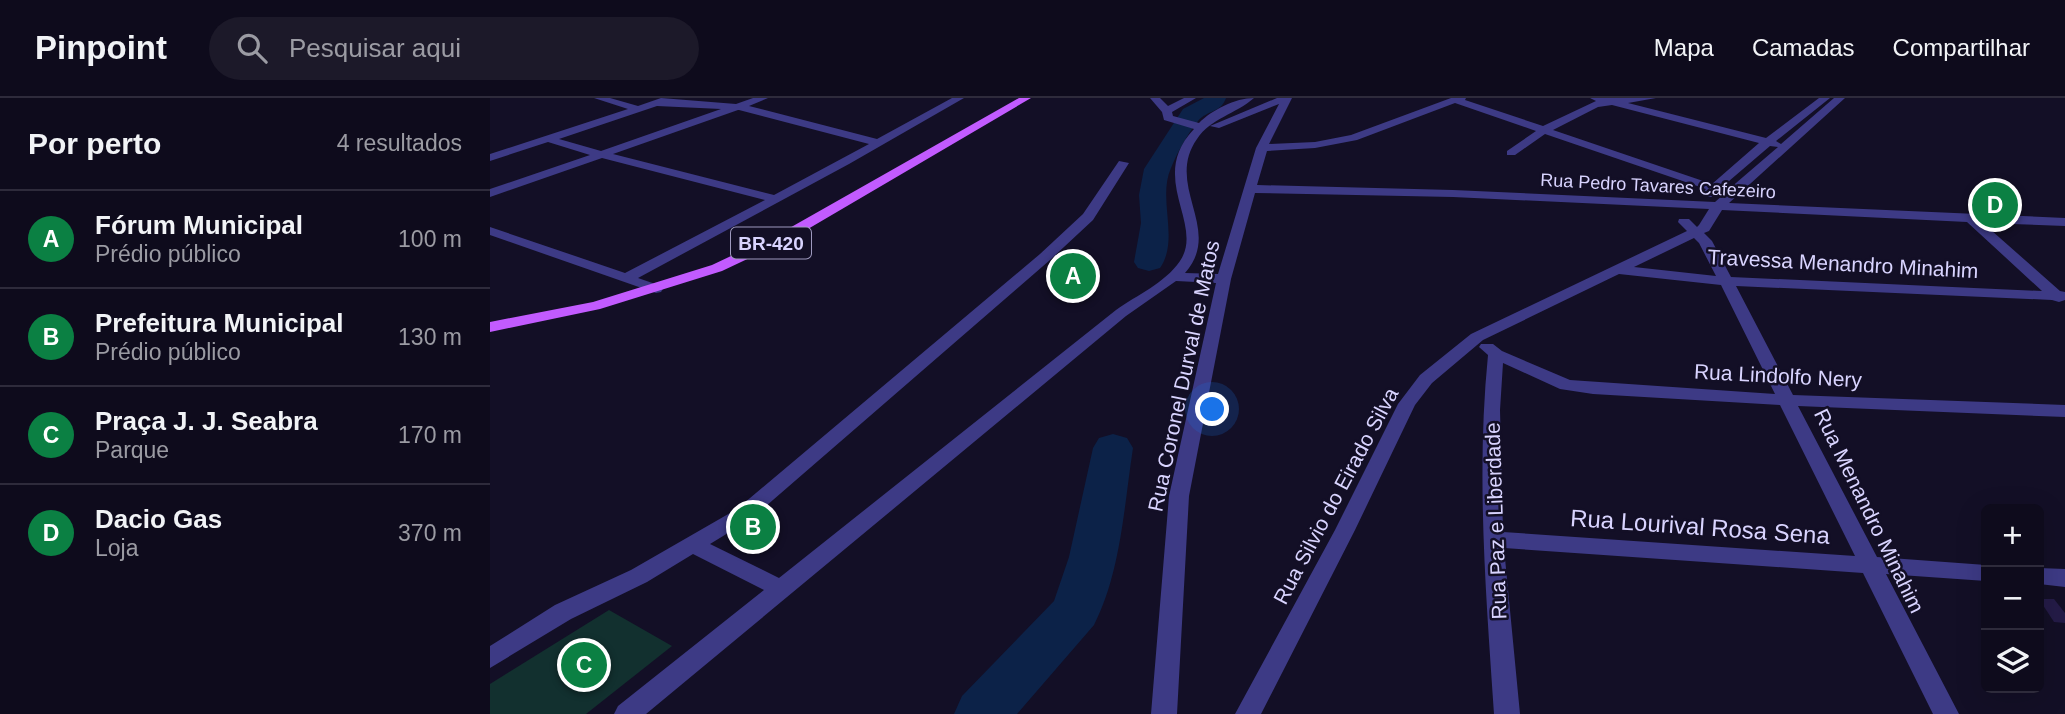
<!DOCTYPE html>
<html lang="pt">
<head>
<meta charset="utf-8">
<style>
  body { margin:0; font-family:Arial,sans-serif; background:#1c1929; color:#f1f3f6 }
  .controls { position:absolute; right:21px; bottom:21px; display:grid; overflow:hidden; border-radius:10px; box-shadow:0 7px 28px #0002 }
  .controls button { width:63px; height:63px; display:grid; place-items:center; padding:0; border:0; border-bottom:2px solid #2e2b3b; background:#0e0b1c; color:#f1f3f6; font:35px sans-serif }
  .you { position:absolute; left:723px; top:312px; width:24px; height:24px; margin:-18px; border:5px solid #fff; border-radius:50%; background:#1a73e8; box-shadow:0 0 0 10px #1a73e833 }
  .badge { display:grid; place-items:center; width:46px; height:46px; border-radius:50%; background:#0b8043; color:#fff; font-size:23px; font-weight:700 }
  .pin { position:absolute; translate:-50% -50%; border:4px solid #fff; box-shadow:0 2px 7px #0006 }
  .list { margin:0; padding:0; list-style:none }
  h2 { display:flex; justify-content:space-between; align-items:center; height:91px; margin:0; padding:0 28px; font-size:30px }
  h2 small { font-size:23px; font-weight:400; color:#9b9ba3 }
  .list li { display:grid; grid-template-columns:46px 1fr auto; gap:21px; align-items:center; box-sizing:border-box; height:98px; padding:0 28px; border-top:2px solid #2e2b3b }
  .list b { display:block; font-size:26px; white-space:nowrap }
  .list p { margin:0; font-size:23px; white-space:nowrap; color:#9b9ba3 }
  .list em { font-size:23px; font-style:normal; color:#9b9ba3 }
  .icon { flex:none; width:38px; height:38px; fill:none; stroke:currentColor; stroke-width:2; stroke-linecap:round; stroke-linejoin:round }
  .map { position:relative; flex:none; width:1575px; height:616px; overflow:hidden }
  header { display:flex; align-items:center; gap:42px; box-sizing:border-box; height:98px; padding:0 35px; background:#0e0b1c; border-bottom:2px solid #2e2b3b }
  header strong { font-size:33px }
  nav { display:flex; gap:38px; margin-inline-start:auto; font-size:24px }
  .search { width:490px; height:63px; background:#1c1929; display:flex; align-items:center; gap:18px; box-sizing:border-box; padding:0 24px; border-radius:38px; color:#9b9ba3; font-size:26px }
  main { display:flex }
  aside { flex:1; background:#0e0b1c }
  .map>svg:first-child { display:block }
  .green { fill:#12302f }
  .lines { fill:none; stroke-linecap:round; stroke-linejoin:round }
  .river { fill:#0c2248; fill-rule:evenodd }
  .building { fill:#241b47 }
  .minor { fill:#3d3a85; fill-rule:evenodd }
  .major { fill:#c25bff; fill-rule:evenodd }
  .labels { text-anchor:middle; stroke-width:5; stroke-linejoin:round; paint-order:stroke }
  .far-street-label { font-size:18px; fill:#d9d4ff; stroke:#130f26 }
  .shield { fill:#130f26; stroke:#9e99be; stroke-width:2 }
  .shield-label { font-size:19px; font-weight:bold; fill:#d9d4ff }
  .street-label { font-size:21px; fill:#d9d4ff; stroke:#130f26 }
  .near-street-label { font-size:24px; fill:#d9d4ff; stroke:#130f26 }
</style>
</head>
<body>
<header>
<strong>Pinpoint</strong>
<div class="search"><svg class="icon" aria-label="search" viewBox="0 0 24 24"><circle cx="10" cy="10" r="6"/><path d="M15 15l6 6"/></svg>Pesquisar aqui</div>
<nav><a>Mapa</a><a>Camadas</a><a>Compartilhar</a></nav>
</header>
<main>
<aside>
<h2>Por perto<small>4 resultados</small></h2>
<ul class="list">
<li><span class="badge">A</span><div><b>Fórum Municipal</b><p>Prédio público</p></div><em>100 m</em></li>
<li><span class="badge">B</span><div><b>Prefeitura Municipal</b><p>Prédio público</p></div><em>130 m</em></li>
<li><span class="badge">C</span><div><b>Praça J. J. Seabra</b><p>Parque</p></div><em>170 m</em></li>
<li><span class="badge">D</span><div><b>Dacio Gas</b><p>Loja</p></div><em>370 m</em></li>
</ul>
</aside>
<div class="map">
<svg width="1575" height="616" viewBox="0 0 1575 616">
  <rect width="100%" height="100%" fill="#130f26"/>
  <path class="green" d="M119 512 182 548 96 616H0V586Z"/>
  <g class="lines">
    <g class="river">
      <path d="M714 0H736C731 15 717 12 708 23 698 35 687 55 681 70 667 101 690 141 670 170L659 173 648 170 644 164 651 125 649 97 654 71 693 11Z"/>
      <path d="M623 336 637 340 643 350C634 408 631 474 604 527L527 616H464L472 598 564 503 579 459 603 350 609 340Z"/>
    </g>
  </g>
  <path class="building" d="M1549 501H1564L1575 515V525L1564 524Z"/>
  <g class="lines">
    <g class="minor">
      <path d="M104 0H120L148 8 171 0 246 6 263 0H278L259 8 387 41 462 0H474L359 66 148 180 171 188 173 191 171 194 166 195 0 137V129L135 175 275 102 112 60 0 99V91L100 57 58 44 0 63V56L138 11ZM167 8 231 11 111 53 69 41ZM248 12H249L379 46 284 97 123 56Z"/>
      <path d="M660 0H670L678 8 694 0H706L682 14 683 18 709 25C722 12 745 0 764 0 746 16 721 20 707 41 674 88 734 131 695 175L728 176 766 50 789 6 729 30 720 28 787 0H802L779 46 825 44 861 37 961 0H976L975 2 1053 28 1106 3 1100 0H1166L1138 5 1276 40 1329 0H1340L1286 43 1291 46 1344 0H1355L1239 105 1575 120V128L1493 125 1570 193 1575 194V202L1569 204 1562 202 1246 188 1303 297 1575 307V319L1308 308 1387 459 1496 467V483L1396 476 1469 616H1443L1373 475 1014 450 1030 616H1004C996 496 986 377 998 257L989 249 991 246H1003L1012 253 1080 282 1285 296 1231 187 1129 176 993 242 942 285 925 307 865 432 771 616H745L845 432 908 306 930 277 981 236 1197 133 1188 124 1189 121H1199L1207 129 1209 127 1219 111 963 99 765 95 741 181 699 398 687 616H661L679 398 726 185 686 183 636 218 156 616H124L128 608 274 492 203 456 157 484 81 521 0 570V548L65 507 141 472 247 411 550 156 593 116 629 63 639 65 603 122 560 162 261 421 220 446 289 480 626 212C647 197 675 185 690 163 715 126 657 80 704 31L674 22 672 14ZM965 5 1046 33 1017 53V57H1025L1055 36 1216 91 1212 96 1214 99H1222L1226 95 1233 97 1225 104 963 92 767 87 777 53 825 50 867 42ZM1122 7 1269 45 1222 86 1063 32 1108 9ZM1280 48 1288 49 1239 91 1232 89ZM1232 112 1477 124 1552 193 1241 179 1222 143 1214 135 1219 133ZM1204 140 1209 145 1226 178 1144 169ZM1013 265 1070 291 1103 296 1290 307 1365 458 1013 434 1010 312Z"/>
      <path d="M1549 470 1575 471V489L1549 486Z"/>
    </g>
    <path class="major" d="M529 0H541L306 138 232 173 110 211 0 234V224L103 204 222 167 296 132Z"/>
  </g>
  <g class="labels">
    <g class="far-street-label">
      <text transform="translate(1168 88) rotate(3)" y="6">Rua Pedro Tavares Cafezeiro</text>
    </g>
    <rect class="shield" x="241" y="129.5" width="80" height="31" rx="5"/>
    <g class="shield-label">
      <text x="281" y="152">BR-420</text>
    </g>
    <g class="street-label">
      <text transform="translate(1353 166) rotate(3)" y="7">Travessa Menandro Minahim</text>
      <text transform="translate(694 278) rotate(-78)" y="7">Rua Coronel Durval de Matos</text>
      <text transform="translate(1288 278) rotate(3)" y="7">Rua Lindolfo Nery</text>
      <text transform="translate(846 398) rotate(-62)" y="7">Rua Silvio do Eirado Silva</text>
      <text transform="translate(1379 413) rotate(64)" y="7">Rua Menandro Minahim</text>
      <text transform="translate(1006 423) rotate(-92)" y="7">Rua Paz e Liberdade</text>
    </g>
    <g class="near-street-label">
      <text transform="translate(1210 429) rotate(4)" y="8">Rua Lourival Rosa Sena</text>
    </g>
  </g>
</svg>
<div class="controls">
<button>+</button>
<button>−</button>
<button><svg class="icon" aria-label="layers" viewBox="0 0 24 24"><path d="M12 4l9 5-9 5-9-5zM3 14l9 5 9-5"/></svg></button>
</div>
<div class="you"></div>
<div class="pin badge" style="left:583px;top:178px">A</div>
<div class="pin badge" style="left:263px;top:429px">B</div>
<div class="pin badge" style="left:94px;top:567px">C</div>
<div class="pin badge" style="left:1505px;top:107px">D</div>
</div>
</main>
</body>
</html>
